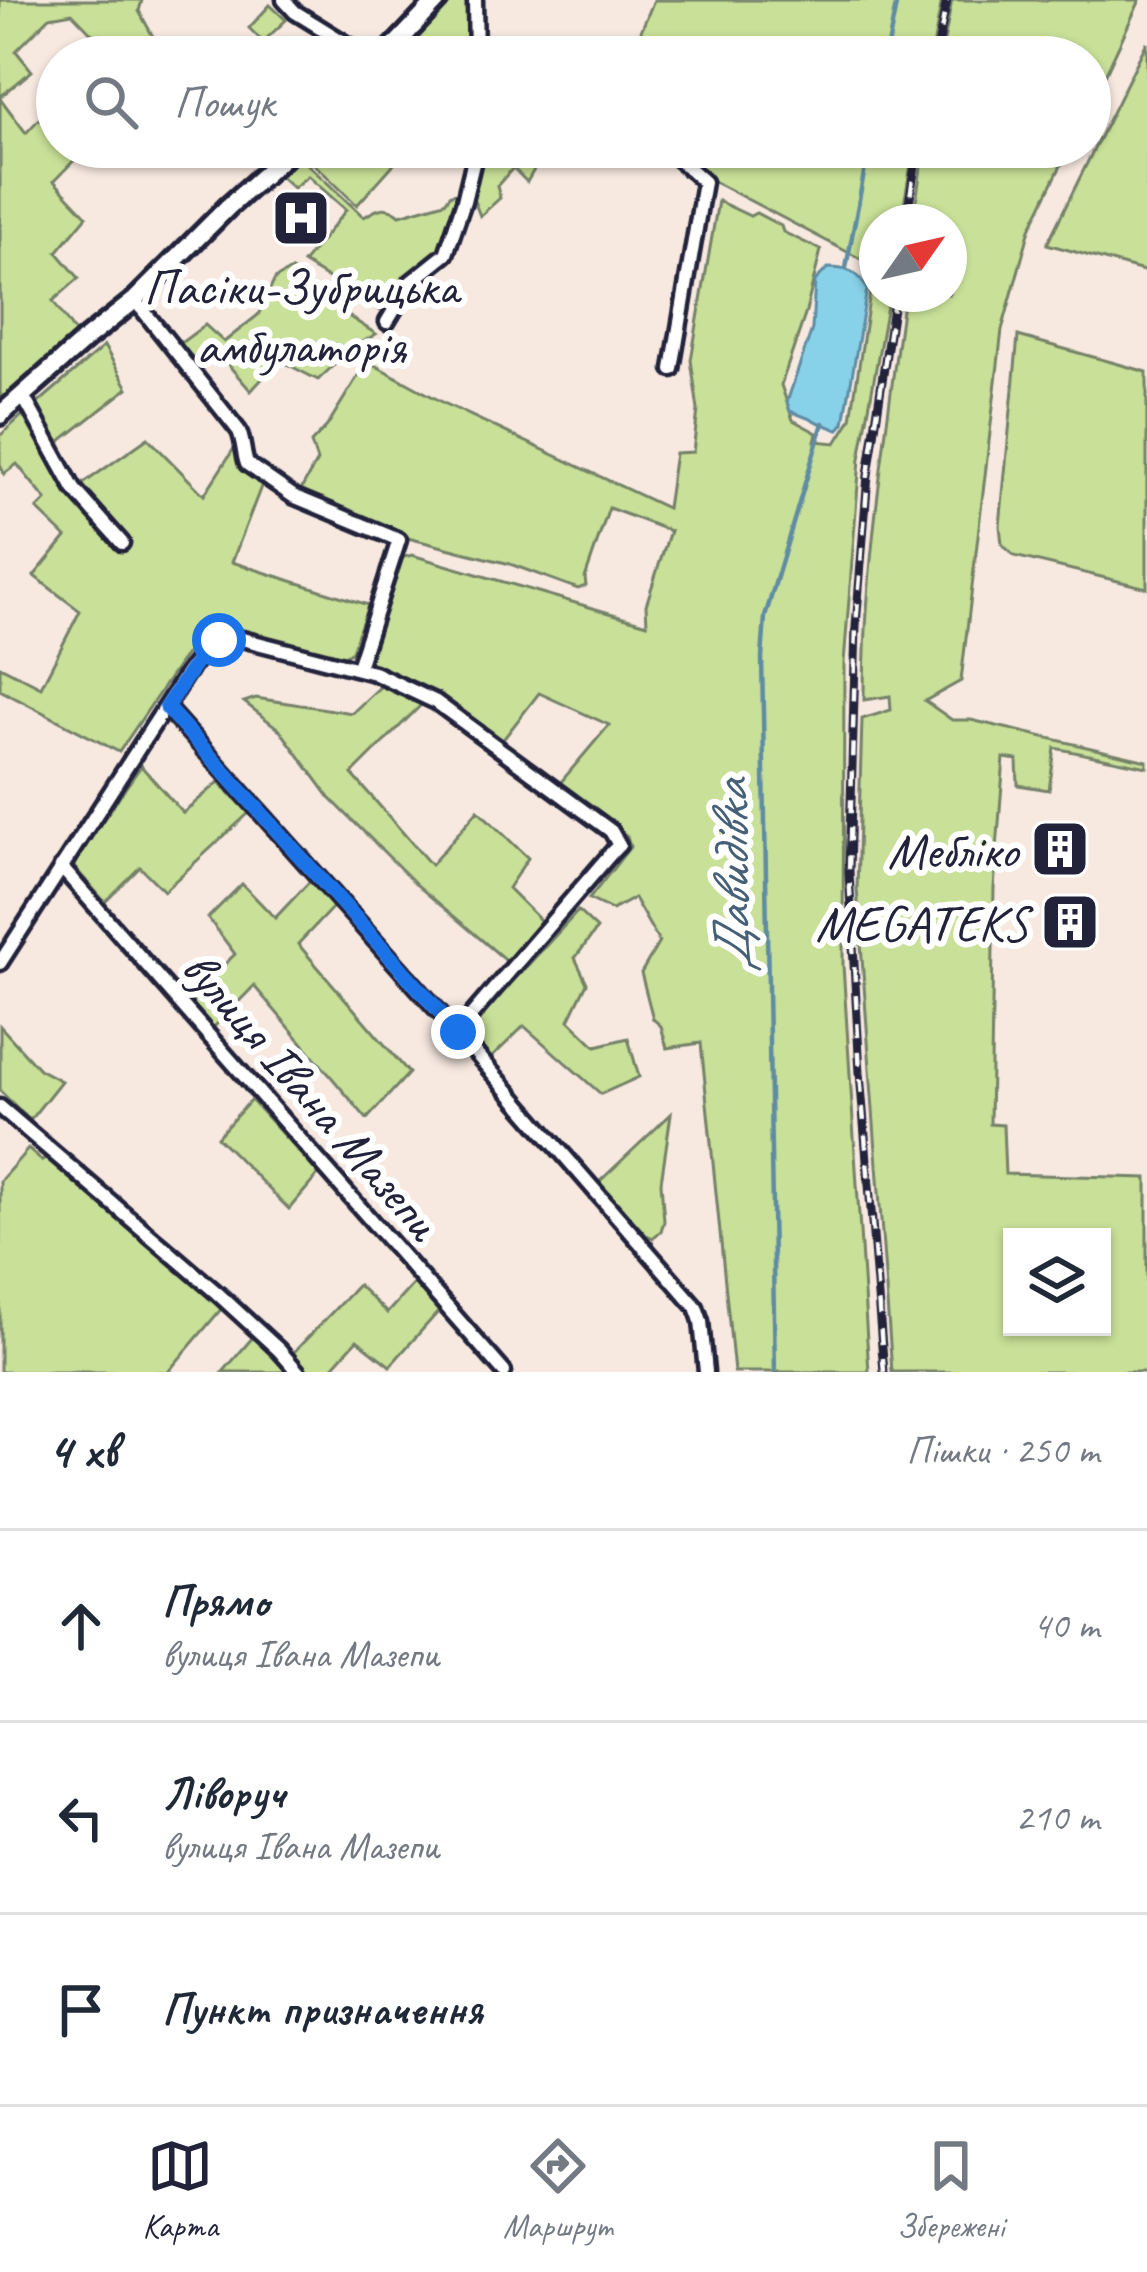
<!DOCTYPE html>
<html lang="uk">
<head>
<meta charset="utf-8">
<style>
  body { margin:0; font-family:Caveat,sans-serif; background:#f6f6f7; color:#1f2937 }
  .controls { position:absolute; right:36px; bottom:36px; display:grid; overflow:hidden; border-radius:0px; box-shadow:0 3px 9px #0004 }
  .controls button { width:108px; height:108px; display:grid; place-items:center; padding:0; border:0; border-bottom:3px solid #e0e1e3; background:#fff; color:#1f2937; font:60px sans-serif }
  .compass { position:absolute; left:859px; top:204px; width:108px; height:108px; border-radius:50%; background:#fff; box-shadow:0 3px 9px #0004; rotate:56deg }
  .stop { position:absolute; width:36px; height:36px; margin:-27px; border:9px solid #1a73e8; border-radius:50%; background:#fff }
  .stop.end { background:#1a73e8; border-color:#fff; box-shadow:0 3px 12px #0008 }
  .list { margin:0; padding:0; list-style:none }
  h2 { display:flex; justify-content:space-between; align-items:center; height:156px; margin:0; padding:0 48px; font-size:51px }
  h2 small { font-size:39px; font-weight:400; color:#747a83 }
  .list li { display:grid; grid-template-columns:78px 1fr auto; gap:36px; align-items:center; box-sizing:border-box; height:192px; padding:0 48px; border-top:3px solid #e0e1e3 }
  .list b { display:block; font-size:45px; white-space:nowrap }
  .list p { margin:0; font-size:39px; white-space:nowrap; color:#747a83 }
  .list em { font-size:39px; font-style:normal; color:#747a83 }
  .icon { flex:none; width:66px; height:66px; fill:none; stroke:currentColor; stroke-width:2; stroke-linecap:round; stroke-linejoin:round }
  .map { position:relative; flex:none; width:1147px; height:1372px; overflow:hidden }
  .search { position:absolute; background:#fff; box-shadow:0 3px 9px #0004; left:36px; right:36px; top:36px; height:132px; display:flex; align-items:center; gap:30px; box-sizing:border-box; padding:0 42px; border-radius:66px; color:#747a83; font-size:45px }
  .sheet { height:732px; background:#fff }
  nav { display:flex; justify-content:space-around; align-items:center; box-sizing:border-box; height:168px; border-top:3px solid #e0e1e3; background:#fff; font-size:33px; color:#747a83 }
  nav a { display:grid; justify-items:center; gap:6px }
  nav .on { color:#22223b }
  .map>svg:first-child { display:block }
  .green { fill:#c8e097; stroke:#758169; stroke-width:3; fill-rule:evenodd }
  .water { fill:#88d2e9; stroke:#5f8ca3; stroke-width:3 }
  .lines { fill:none; stroke-linecap:round; stroke-linejoin:round }
  .stream { stroke:#5f8ca3; stroke-width:4.5 }
  .street-casing { stroke:#22223b; stroke-width:21 }
  .secondary-casing { stroke:#22223b; stroke-width:26 }
  .street { stroke:#fff; stroke-width:12 }
  .secondary { stroke:#fff; stroke-width:16 }
  .rail-casing { stroke:#22223b; stroke-width:9 }
  .rail { stroke:#fff; stroke-width:4.5; stroke-dasharray:14; stroke-linecap:butt }
  .route { stroke:#1a73e8; stroke-width:15 }
  .labels { text-anchor:middle; stroke-width:12; stroke-linejoin:round; paint-order:stroke }
  .poi-label { font-size:51px; fill:#22223b; stroke:#fff; text-anchor:end }
  .street-label { font-size:51px; fill:#22223b; stroke:#fff }
  .water-label { font-size:54px; font-style:italic; fill:#466078; stroke:#fff }
</style>
</head>
<body>
<div class="map">
<svg width="1147" height="1372" viewBox="0 0 1147 1372">
  <rect width="100%" height="100%" fill="#f7e9e0"/>
  <filter id="ink" filterUnits="userSpaceOnUse"><feTurbulence type="fractalNoise" baseFrequency=".00833" numOctaves="2"/><feDisplacementMap in="SourceGraphic" scale="24" xChannelSelector="R" yChannelSelector="G"/><feConvolveMatrix kernelMatrix="1 2 1 2 8 2 1 2 1" color-interpolation-filters="sRGB"/></filter>
  <g filter="url(#ink)">
    <g class="green">
      <path d="M0 0H142L139 11 156 42 171 57H130L115 41 106 48 72 13 50 17 16 51 32 71 0 97Z"/>
      <path d="M450 0H466L468 57H394Z"/>
      <path d="M654 0H942L931 57H630Z"/>
      <path d="M952 0H1140L1090 107V57H941Z"/>
      <path d="M270 5 286 20 263 42 249 28Z"/>
      <path d="M1147 42V272L1047 244Z"/>
      <path d="M0 98 26 133 57 100V147H87L54 181 87 216 57 252 79 278 53 301 78 337 6 403 0 393Z"/>
      <path d="M325 147H409L357 205 312 162Z"/>
      <path d="M483 147H526L540 159 527 182 513 168 497 186 500 198 480 216 471 193Z"/>
      <path d="M681 147H914L901 222H877V294H889L860 459 844 663 843 965 869 1372H734L701 1043 667 1048 661 1026 653 1019 641 973 659 942 634 898 612 910 589 899 630 847 627 836 560 783 609 725 539 693 502 741 446 701 377 670 370 666 366 658 397 564 404 557 412 555 647 624 646 605 670 531 609 508 585 578 586 586 578 589 510 564 400 536 299 493 317 461 311 443 327 426 367 361 446 404 667 508 675 453 693 452 698 410 691 360 718 201 750 216 756 213 781 226 783 232 821 250 805 315 781 385 793 420 817 433 815 441 836 443 851 419 874 266 707 178Z"/>
      <path d="M924 147H1070L1030 229 1002 330 961 681 925 701 952 720H971L1147 761V767L1055 748 1049 790 1018 785 1017 760 1004 758 994 888 990 1124 1003 1125 1005 1174 1147 1178V1372H892L857 889 862 719 891 710 890 696 864 700C864 564 887 428 904 294H949V222H913ZM1012 1237H1102V1327H1012Z"/>
      <path d="M305 162 364 217C378 208 386 204 400 215L445 202 451 194 457 193 441 251 412 273 379 310 303 263 346 210 308 176 293 188 280 176 295 163Z"/>
      <path d="M291 270 339 310 376 334 351 349 318 380 279 360 251 391 217 352 197 372 178 345 205 325 224 342 258 315 275 279Z"/>
      <path d="M1018 336 1147 372V588L1014 556 1002 544 1000 526Z"/>
      <path d="M104 346 128 388 56 445 37 404Z"/>
      <path d="M27 411 70 493 148 438 204 495 238 442 244 470 262 484 232 562 368 605 352 651 341 658 237 632 192 645 119 752 0 690V666L41 687 80 611 34 576 66 537 37 509 46 500 17 464 4 474 0 464V436Z"/>
      <path d="M381 686 423 703 352 774 431 865 478 810 528 858 508 888 543 923 510 964 418 886 330 798 280 730 244 702 256 698 352 713Z"/>
      <path d="M141 766 183 813 219 782 249 813 164 891 140 867 105 902 74 867 76 858Z"/>
      <path d="M310 881 333 907 298 944 409 1073 367 1119 254 986 212 1029 189 999 235 954 208 918 242 884 275 918Z"/>
      <path d="M578 911 597 929 575 958 587 983 569 1020 596 1046 628 1038 639 1077 601 1094 524 1026 491 1058 466 1032Z"/>
      <path d="M0 1026 39 1069 61 1081 30 1120 0 1091Z"/>
      <path d="M251 1100 319 1174 289 1209 217 1137Z"/>
      <path d="M671 1114 661 1182 664 1221 661 1231 653 1238 646 1235 599 1182Z"/>
      <path d="M28 1149 42 1161 46 1156 83 1183 223 1307 168 1372H0V1181Z"/>
      <path d="M414 1283 439 1311 390 1366 357 1340 328 1372H309L293 1353 358 1285 387 1313Z"/>
      <path d="M253 1337 287 1372H223Z"/>
    </g>
    <path class="water" d="M828 268C848 268 858 271 867 289L844 423 838 430 790 411 787 402 812 329 815 281Z"/>
    <g class="lines">
      <g class="stream">
        <path d="M886 57 897 0"/>
        <path d="M846 268 869 147"/>
        <path d="M775 1372 762 658 765 617 823 423"/>
      </g>
      <defs>
        <g id="street">
          <path d="M284 0 295 12 368 57"/>
          <path d="M475 0 476 57"/>
          <path d="M665 147 704 182 672 369"/>
          <path d="M135 300 239 431C244 443 243 453 247 464L293 496 399 540 358 667"/>
          <path d="M387 322 411 282 446 254 464 201 477 147"/>
          <path d="M23 396 74 489 122 543"/>
          <path d="M166 707 457 1032 696 1307 701 1321 706 1372"/>
          <path d="M61 867 504 1372"/>
          <path d="M0 963 187 673 204 651 219 640 242 639 374 673 436 702 611 831 619 845 613 851 457 1032"/>
          <path d="M0 1107 217 1293 279 1350 298 1372"/>
        </g>
        <g id="secondary">
          <path d="M384 57 438 0"/>
          <path d="M0 415 87 338 135 300 228 207 295 147"/>
        </g>
      </defs>
      <use href="#street" class="street-casing"/>
      <use href="#secondary" class="secondary-casing"/>
      <use href="#street" class="street"/>
      <use href="#secondary" class="secondary"/>
      <defs>
        <g id="rail">
          <path d="M936 57 947 0"/>
          <path d="M906 222 918 147"/>
          <path d="M884 1372 860 1073 849 872 856 626 868 475 895 294"/>
        </g>
      </defs>
      <use href="#rail" class="rail-casing"/>
      <use href="#rail" class="rail"/>
    </g>
  </g>
  <g class="lines" filter="url(#ink)">
    <path class="route" d="M219 640 204 651 166 707 458 1032"/>
  </g>
  <defs>
    <symbol id="hospital-square" viewBox="-11 -11 22 22"><rect x="-9" y="-9" width="18" height="18" rx="4" fill="#22223b" stroke="#fff"/><path d="M-5-5h3v3.5h4V-5h3V5h-3V1.5h-4V5h-3Z" fill="#fff"/></symbol>
    <symbol id="building-square" viewBox="-11 -11 22 22"><rect x="-9" y="-9" width="18" height="18" rx="4" fill="#22223b" stroke="#fff"/><path d="M-4-6H4V6H1V3H-1V6H-4ZM-2.5-4.3h1.7v1.8h-1.7ZM.8-4.3h1.7v1.8H.8ZM-2.5-1h1.7V.8h-1.7ZM.8-1h1.7V.8H.8Z" fill="#fff"/></symbol>
  </defs>
  <g fill-rule="evenodd">
    <use href="#hospital-square" x="268" y="185" width="66" height="66"/>
    <use href="#building-square" x="1027" y="816" width="66" height="66"/>
    <use href="#building-square" x="1037" y="889" width="66" height="66"/>
  </g>
  <g class="labels">
    <g class="poi-label">
      <text x="301" y="304" text-anchor="middle">Пасіки-Зубрицька<tspan x="301" dy="59">амбулаторія</tspan></text>
      <text x="1018" y="867">Мебліко</text>
      <text x="1028" y="940">MEGATEKS</text>
    </g>
    <g class="street-label">
      <text transform="translate(312 1094) rotate(49)" y="18">вулиця Івана Мазепи</text>
    </g>
    <g class="water-label">
      <text transform="translate(730 876) rotate(-91)" y="19">Давидівка</text>
    </g>
  </g>
</svg>
<div class="controls">
<button><svg class="icon" aria-label="layers" viewBox="0 0 24 24"><path d="M12 4l9 5-9 5-9-5zM3 14l9 5 9-5"/></svg></button>
</div>
<svg class="compass" viewBox="-18 -18 36 36"><path d="M0-13l5 13h-10z" fill="#e53935"/><path d="M0 13l5-13h-10z" fill="#747a83"/></svg>
<div class="stop" style="left:219px;top:640px"></div>
<div class="stop end" style="left:458px;top:1032px"></div>
<div class="search"><svg class="icon" aria-label="search" viewBox="0 0 24 24"><circle cx="10" cy="10" r="6"/><path d="M15 15l6 6"/></svg>Пошук</div>
</div>
<section class="sheet">
<h2>4 хв<small>Пішки · 250 m</small></h2>
<ul class="list">
<li><svg class="icon" aria-label="ahead" viewBox="0 0 24 24"><path d="M12 20V5M6 11l6-6 6 6"/></svg><div><b>Прямо</b><p>вулиця Івана Мазепи</p></div><em>40 m</em></li>
<li><svg class="icon" aria-label="left" viewBox="0 0 24 24"><path d="M17 20v-9H6M10 6l-5 5 5 5"/></svg><div><b>Ліворуч</b><p>вулиця Івана Мазепи</p></div><em>210 m</em></li>
<li><svg class="icon" aria-label="arrive" viewBox="0 0 24 24"><path d="M6 21V4h12l-3 4 3 4H6"/></svg><div><b>Пункт призначення</b></div></li>
</ul>
</section>
<nav>
<a class="on"><svg class="icon" aria-label="map" viewBox="0 0 24 24"><path d="M3 6l6-2 6 2 6-2v14l-6 2-6-2-6 2zM9 4v14M15 6v14"/></svg>Карта</a>
<a><svg class="icon" aria-label="directions" viewBox="0 0 24 24"><path d="M12 3l9 9-9 9-9-9zM9 14v-3h6M13 9l2 2-2 2"/></svg>Маршрут</a>
<a><svg class="icon" aria-label="saved" viewBox="0 0 24 24"><path d="M7 4h10v16l-5-4-5 4z"/></svg>Збережені</a>
</nav>
</body>
</html>
